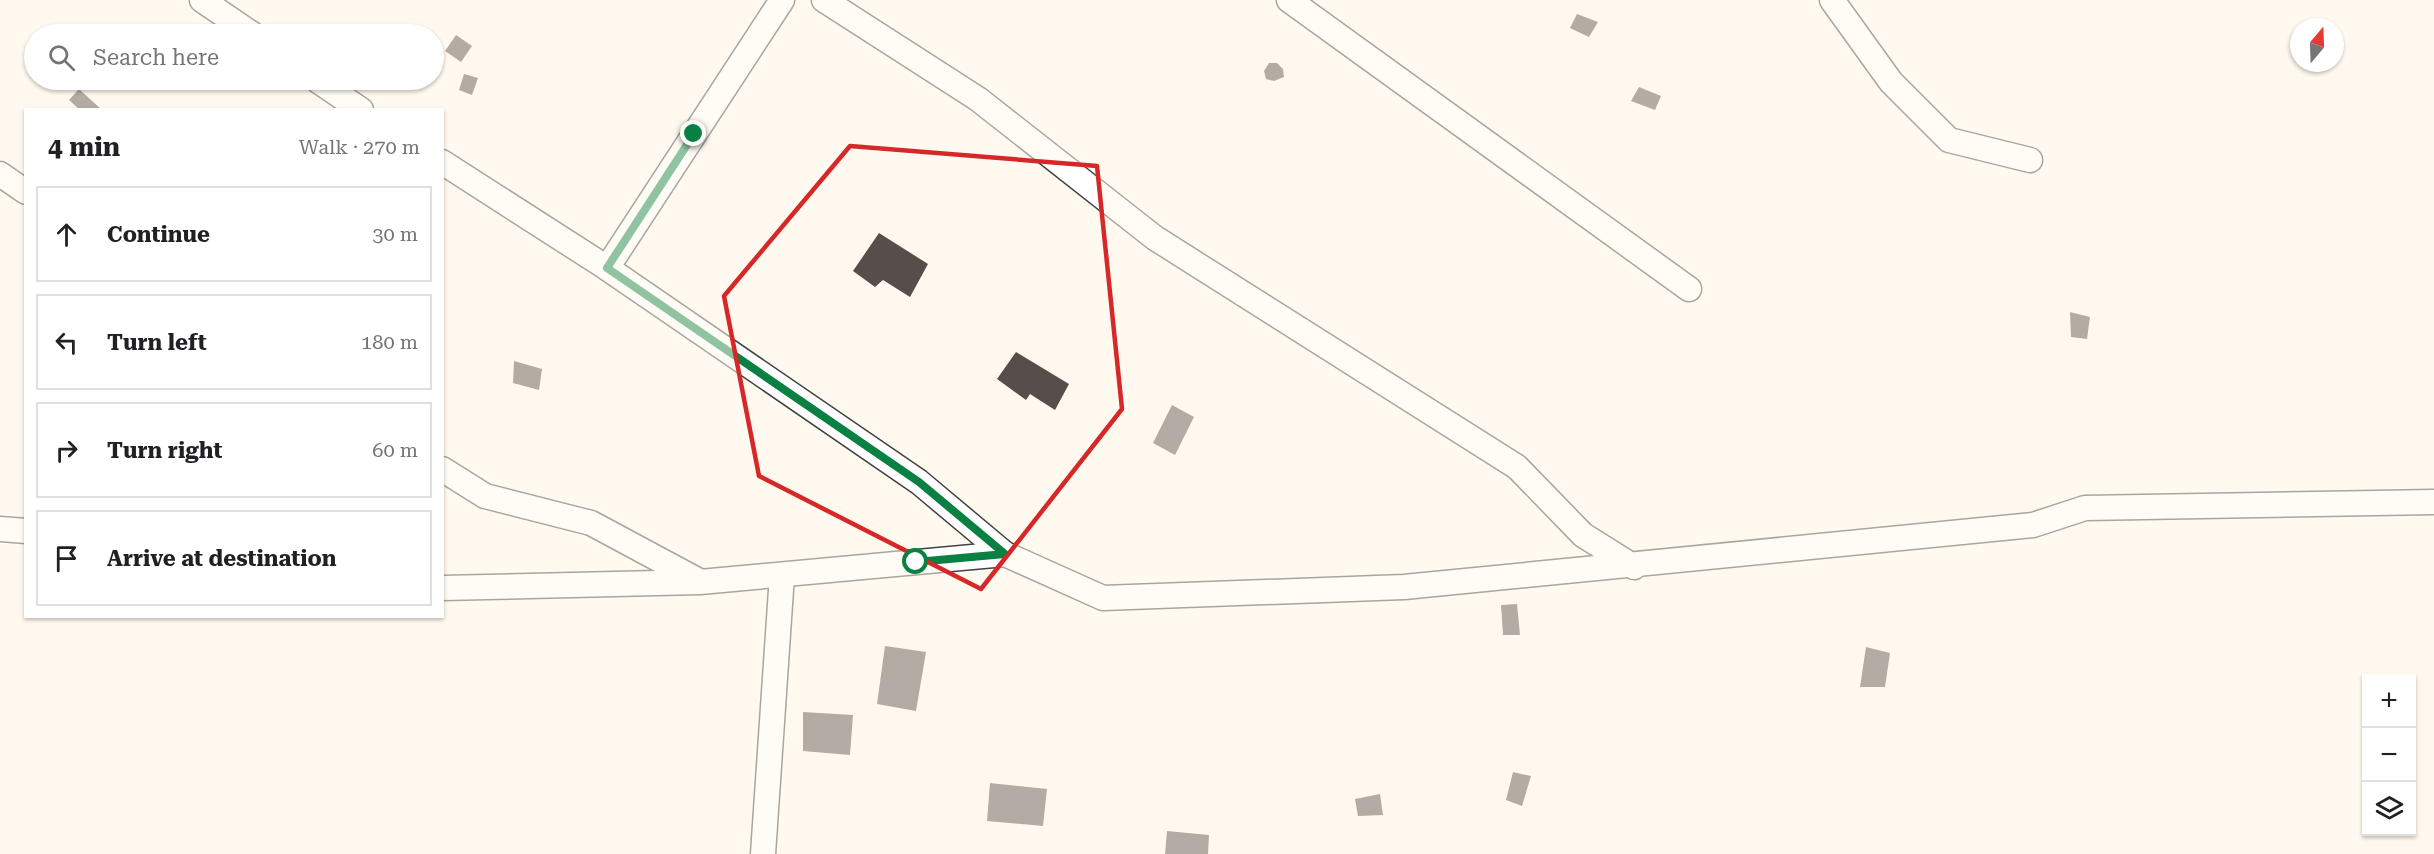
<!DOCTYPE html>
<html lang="en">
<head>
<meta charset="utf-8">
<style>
  body { margin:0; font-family:"Roboto Serif",serif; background:#f6f6f6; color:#202124 }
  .controls { position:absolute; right:18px; bottom:18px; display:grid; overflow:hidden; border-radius:0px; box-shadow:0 2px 4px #0004 }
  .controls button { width:54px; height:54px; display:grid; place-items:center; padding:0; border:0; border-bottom:2px solid #e0e0e0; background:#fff; color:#202124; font:30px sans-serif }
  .compass { position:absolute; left:2290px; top:18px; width:54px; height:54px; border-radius:50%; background:#fff; box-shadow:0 2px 4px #0004; rotate:19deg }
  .stop { position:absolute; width:18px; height:18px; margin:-14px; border:4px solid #0b8043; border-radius:50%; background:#fff }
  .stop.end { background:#0b8043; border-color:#fff; box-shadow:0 2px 6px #0008 }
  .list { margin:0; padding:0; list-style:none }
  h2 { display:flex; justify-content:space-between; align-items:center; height:78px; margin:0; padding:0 24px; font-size:26px }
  h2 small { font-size:20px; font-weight:400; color:#757577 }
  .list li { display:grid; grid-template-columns:39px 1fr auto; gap:18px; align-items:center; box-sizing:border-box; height:96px; margin:0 12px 12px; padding:0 12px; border:2px solid #e0e0e0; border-radius:0px }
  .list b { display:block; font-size:22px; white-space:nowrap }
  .list em { font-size:20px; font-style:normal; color:#757577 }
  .icon { flex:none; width:33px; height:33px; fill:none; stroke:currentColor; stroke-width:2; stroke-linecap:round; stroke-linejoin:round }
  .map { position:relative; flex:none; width:2434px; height:854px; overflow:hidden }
  .search { position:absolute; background:#fff; box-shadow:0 2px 4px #0004; left:24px; top:24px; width:420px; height:66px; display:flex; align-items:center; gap:15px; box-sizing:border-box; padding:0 21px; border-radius:33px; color:#757577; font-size:22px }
  .panel { position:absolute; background:#fff; box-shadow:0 2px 4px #0004; left:24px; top:108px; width:420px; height:510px; border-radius:0px }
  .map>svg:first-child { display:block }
  .building { fill:#574d4a }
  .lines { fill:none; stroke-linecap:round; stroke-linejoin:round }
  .minor-casing { stroke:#414141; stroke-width:27 }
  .minor { stroke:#fff; stroke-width:24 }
  .route { stroke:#0b8043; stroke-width:8 }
  .marked { fill:none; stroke:#d62828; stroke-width:4.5; stroke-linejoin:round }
</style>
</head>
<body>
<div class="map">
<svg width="2434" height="854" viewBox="0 0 2434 854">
  <rect width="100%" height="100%" fill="#fff9ef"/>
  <g class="building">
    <path d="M1577 14 1598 22 1589 37 1570 28Z"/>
    <path d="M456 35 472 46 461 62 445 51Z"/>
    <path d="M1269 63H1277L1283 69 1284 77 1274 81 1266 79 1264 71Z"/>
    <path d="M464 74 478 78 472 95 459 90Z"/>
    <path d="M1639 87 1661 96 1655 110 1631 101Z"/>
    <path d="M79 89 102 110H80L69 100Z"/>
    <path d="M879 233 928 264 910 297 883 280 875 287 853 271Z"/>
    <path d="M2070 312 2090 317 2087 339 2071 337Z"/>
    <path d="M1016 352 1069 384 1055 410 1030 394 1026 400 997 379Z"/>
    <path d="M514 361 542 369 539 390 513 383Z"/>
    <path d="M1172 405 1194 417 1175 455 1153 443Z"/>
    <path d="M1517 604 1520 635H1503L1501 605Z"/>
    <path d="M885 646 926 652 916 711 877 704Z"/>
    <path d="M1866 647 1890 653 1885 687H1860Z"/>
    <path d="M803 712 853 715 850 755 803 751Z"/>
    <path d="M1513 772 1531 776 1522 806 1506 800Z"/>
    <path d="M990 783 1047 789 1043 826 987 821Z"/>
    <path d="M1380 794 1383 815 1358 816 1355 799Z"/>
    <path d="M1167 831 1209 835 1208 854H1165Z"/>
  </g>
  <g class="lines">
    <defs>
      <g id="minor">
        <path d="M202 0 252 34"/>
        <path d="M824 0 978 99 1155 238 1517 467 1583 535 1634 567"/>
        <path d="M1289 0 1689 289"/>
        <path d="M1832 0 1891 82 1949 140 2030 160"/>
        <path d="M317 80 361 110"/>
        <path d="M442 162 607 268 919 482 1005 554"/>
        <path d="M0 174 26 192"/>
        <path d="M607 268 782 0"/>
        <path d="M442 469 485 496 591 523 699 581"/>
        <path d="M0 529 26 531"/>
        <path d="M442 588 700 582 1005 554 1103 598 1404 587 2033 525 2085 508 2434 502"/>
        <path d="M763 854 782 575"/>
      </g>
    </defs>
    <use href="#minor" class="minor-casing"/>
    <use href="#minor" class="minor"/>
  </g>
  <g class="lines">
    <path class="route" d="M694 134 607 268 919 482 1005 554 916 562"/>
  </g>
  <path d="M0 0H2434V854H0ZM850 146 1097 166 1122 409 981 589 759 476 724 296Z" fill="#fff9ef" fill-opacity=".55" fill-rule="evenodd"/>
  <path class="marked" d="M850 146 1097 166 1122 409 981 589 759 476 724 296Z"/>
</svg>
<div class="controls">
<button>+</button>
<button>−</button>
<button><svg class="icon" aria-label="layers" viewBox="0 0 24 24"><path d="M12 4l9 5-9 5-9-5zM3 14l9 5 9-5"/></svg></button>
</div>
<svg class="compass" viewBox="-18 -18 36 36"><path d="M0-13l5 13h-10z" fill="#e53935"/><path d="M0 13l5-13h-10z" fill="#757577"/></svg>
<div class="stop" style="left:916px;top:562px"></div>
<div class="stop end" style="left:694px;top:134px"></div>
<div class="search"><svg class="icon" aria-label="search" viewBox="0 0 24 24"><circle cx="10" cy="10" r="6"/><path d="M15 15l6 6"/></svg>Search here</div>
<section class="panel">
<h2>4 min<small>Walk · 270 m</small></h2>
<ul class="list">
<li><svg class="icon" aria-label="ahead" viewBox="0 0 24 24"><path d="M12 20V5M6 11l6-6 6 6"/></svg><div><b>Continue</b></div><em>30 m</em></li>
<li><svg class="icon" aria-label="left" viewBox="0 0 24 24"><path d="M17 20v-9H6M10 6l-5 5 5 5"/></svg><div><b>Turn left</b></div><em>180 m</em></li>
<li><svg class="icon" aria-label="right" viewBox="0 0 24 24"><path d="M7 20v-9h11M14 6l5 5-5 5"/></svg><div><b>Turn right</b></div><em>60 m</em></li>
<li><svg class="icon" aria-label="arrive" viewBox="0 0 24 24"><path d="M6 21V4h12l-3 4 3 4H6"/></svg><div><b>Arrive at destination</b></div></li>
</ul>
</section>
</div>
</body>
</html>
